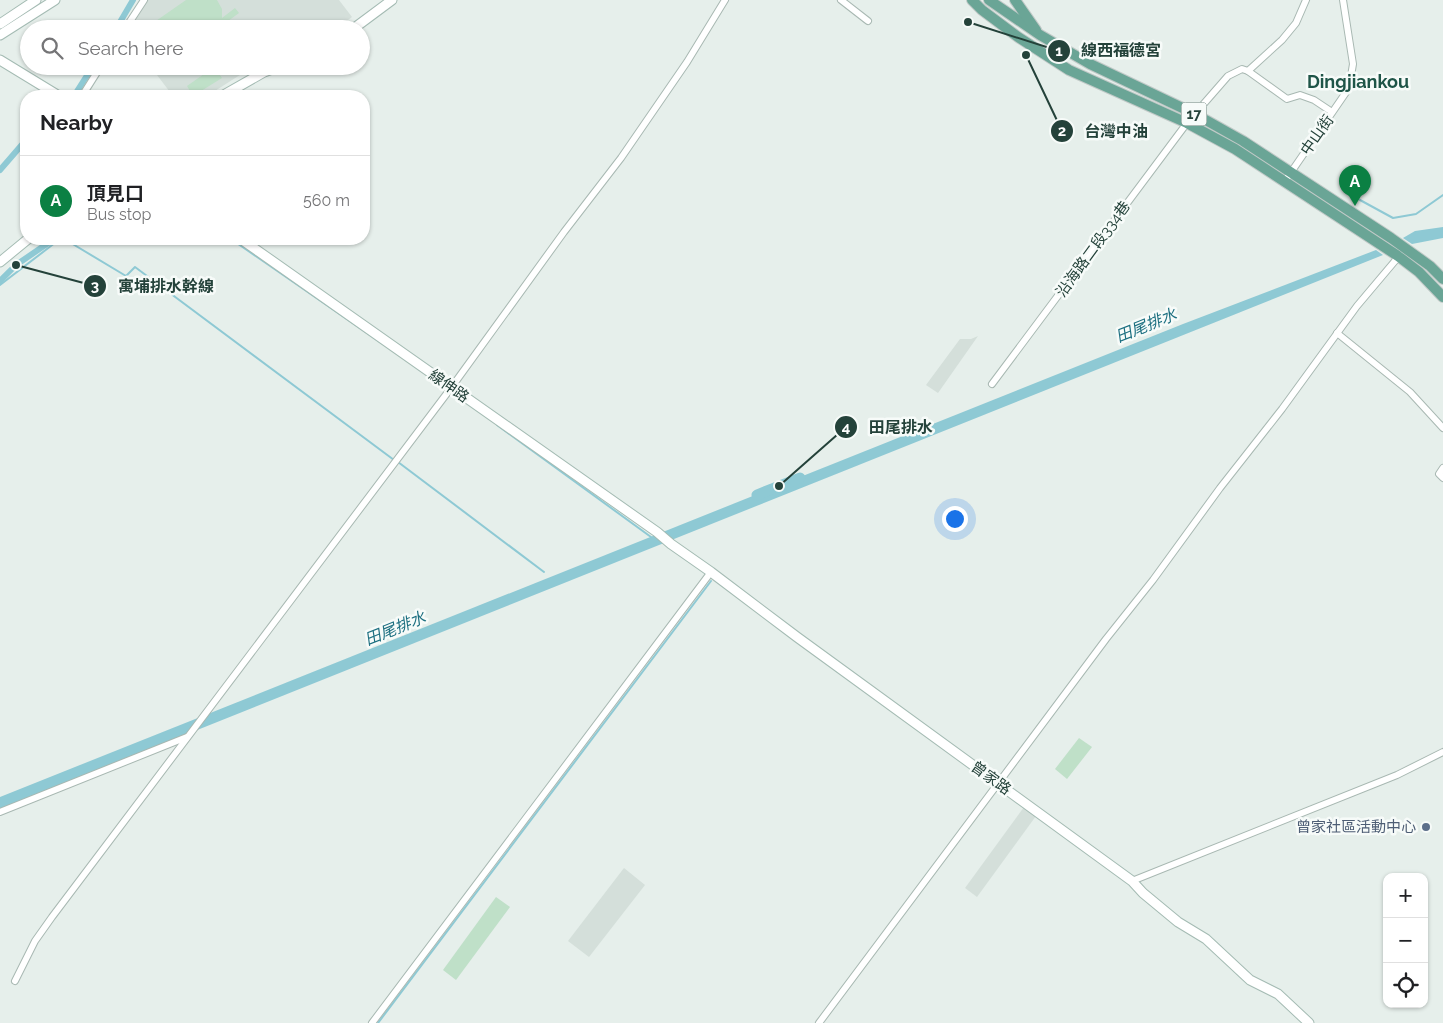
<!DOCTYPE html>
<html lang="en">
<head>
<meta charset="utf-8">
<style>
  body { margin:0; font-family:Raleway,"Noto Sans TC",sans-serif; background:#f6f6f6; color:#202124 }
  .controls { position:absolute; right:15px; bottom:15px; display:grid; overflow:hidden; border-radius:10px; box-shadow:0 1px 4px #0004 }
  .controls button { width:45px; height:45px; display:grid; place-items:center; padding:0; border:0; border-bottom:1px solid #e0e0e0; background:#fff; color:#202124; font:25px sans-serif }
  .you { position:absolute; left:954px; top:518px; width:18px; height:18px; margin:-12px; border:4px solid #fff; border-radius:50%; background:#1a73e8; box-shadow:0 0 0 8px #1a73e833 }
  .badge { display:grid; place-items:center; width:32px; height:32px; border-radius:50%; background:#0b8043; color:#fff; font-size:16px; font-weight:700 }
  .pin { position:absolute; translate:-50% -41px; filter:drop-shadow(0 1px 2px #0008) }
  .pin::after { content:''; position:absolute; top:26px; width:18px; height:15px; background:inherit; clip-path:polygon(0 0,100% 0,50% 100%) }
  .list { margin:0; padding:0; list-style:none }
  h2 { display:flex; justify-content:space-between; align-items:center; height:65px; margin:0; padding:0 20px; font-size:21px }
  h2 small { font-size:16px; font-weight:400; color:#757577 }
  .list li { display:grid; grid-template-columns:32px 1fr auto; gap:15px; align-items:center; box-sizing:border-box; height:90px; padding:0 20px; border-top:1px solid #e0e0e0 }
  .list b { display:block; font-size:19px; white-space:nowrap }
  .list p { margin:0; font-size:16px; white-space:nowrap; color:#757577 }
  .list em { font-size:16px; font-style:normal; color:#757577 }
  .icon { flex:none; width:28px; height:28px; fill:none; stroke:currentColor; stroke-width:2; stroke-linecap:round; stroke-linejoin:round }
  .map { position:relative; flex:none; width:1443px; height:1023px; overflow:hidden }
  .search { position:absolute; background:#fff; box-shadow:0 1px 4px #0004; left:20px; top:20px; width:350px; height:55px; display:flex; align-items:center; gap:12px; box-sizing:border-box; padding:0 18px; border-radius:28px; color:#757577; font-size:19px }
  .panel { position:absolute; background:#fff; box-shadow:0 1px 4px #0004; left:20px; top:90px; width:350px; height:155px; border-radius:20px }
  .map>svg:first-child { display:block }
  .built { fill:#d4dfda }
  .green { fill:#bfe0c8 }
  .water { fill:#8ec9d4 }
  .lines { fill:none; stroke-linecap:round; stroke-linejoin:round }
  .stream { stroke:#8ec9d4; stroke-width:2 }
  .canal { stroke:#8ec9d4; stroke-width:6 }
  .river { stroke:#8ec9d4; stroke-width:11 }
  .street-casing { stroke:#a8b8b2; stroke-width:8 }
  .secondary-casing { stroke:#a4bbb3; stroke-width:11 }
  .primary-casing { stroke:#c2cac8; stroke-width:12 }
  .street { stroke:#fff; stroke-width:6 }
  .secondary { stroke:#fff; stroke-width:9 }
  .primary { stroke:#6aa596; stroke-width:10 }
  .service-dot { fill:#5c6f8a; stroke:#f7fbf9; stroke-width:2 }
  .labels { text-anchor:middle; stroke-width:5; stroke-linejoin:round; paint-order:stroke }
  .shield { fill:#f7fbf9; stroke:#637a73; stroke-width:1 }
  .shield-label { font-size:14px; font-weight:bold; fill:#24423a }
  .street-label { font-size:15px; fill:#24423a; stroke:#f7fbf9 }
  .service-label { font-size:15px; fill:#4e5e75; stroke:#f7fbf9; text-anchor:end }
  .water-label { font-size:16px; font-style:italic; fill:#1c6f80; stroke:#f7fbf9 }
  .quarter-label { font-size:18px; font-weight:bold; fill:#1f5548; stroke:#f7fbf9 }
  .leader { fill:none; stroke:#24423a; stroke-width:2 }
  .callout-dot { fill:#24423a; stroke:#f7fbf9; stroke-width:2 }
  .mark-label { font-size:15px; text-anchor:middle; font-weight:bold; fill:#fff }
  .callout-label { font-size:16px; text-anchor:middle; font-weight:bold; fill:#24423a; stroke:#f7fbf9; stroke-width:5; stroke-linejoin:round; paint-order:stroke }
</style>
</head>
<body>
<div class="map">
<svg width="1443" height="1023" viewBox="0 0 1443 1023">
  <rect width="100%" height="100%" fill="#e6efeb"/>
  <g class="built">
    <path d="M148 0H339L352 17 337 29H130Z"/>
    <path d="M147 66H254L207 96H173L157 75Z"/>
    <path d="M978 336 938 393 926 385 960 339H971Z"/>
    <path d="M1024 807 1036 816 977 897 965 888Z"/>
    <path d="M624 868 645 885 589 957 568 941Z"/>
  </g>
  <g class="green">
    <path d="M186 0H217L222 9V18L235 8 239 13 217 29H148L153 23Z"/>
    <path d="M214 67 222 78 193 96 187 86Z"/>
    <path d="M1079 738 1092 747 1067 779 1055 769Z"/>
    <path d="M496 897 510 907 456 980 443 970Z"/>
  </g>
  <g class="water">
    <path d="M1443 227V238L1412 244 1403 238 1415 231Z"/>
    <path d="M1376 250 1383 255 0 809V797L1183 324Z"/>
  </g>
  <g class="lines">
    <g class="stream">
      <path d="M1360 200 1393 218 1416 214 1443 195"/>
      <path d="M231 239 383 344"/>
      <path d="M66 240 126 276 135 267 394 460"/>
      <path d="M0 285 60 239"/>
      <path d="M497 425 651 537"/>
      <path d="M398 462 544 572"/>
      <path d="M378 1023 711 581"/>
    </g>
    <g class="canal">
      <path d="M116 29 133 0"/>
      <path d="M74 96 93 66"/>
      <path d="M0 170 26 140"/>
      <path d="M0 281 16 265 54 239"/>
    </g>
    <path class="river" d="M757 495 800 478"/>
    <defs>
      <g id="street">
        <path d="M841 0 868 21"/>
        <path d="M125 29 144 0"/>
        <path d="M1248 71 1282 40 1296 23 1306 0"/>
        <path d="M82 96 101 66"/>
        <path d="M1285 181 1349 88 1353 64 1343 0"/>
        <path d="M1337 333 1410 392 1443 428"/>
        <path d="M992 384 1187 123 1228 76 1242 69 1248 71 1287 99 1300 95 1314 100 1332 112"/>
        <path d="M1443 468 1439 474 1443 478"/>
        <path d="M0 812 187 737"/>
        <path d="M1132 881 1397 775 1443 752"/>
        <path d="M15 981 35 941 52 917 451 388 564 232 621 158 687 62 725 0"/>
        <path d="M372 1023 711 572"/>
        <path d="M819 1023 1106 639 1153 580 1220 488 1282 409 1357 306 1400 255"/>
      </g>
      <g id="secondary">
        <path d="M0 24 36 0"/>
        <path d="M353 29 392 0"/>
        <path d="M0 35 55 0"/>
        <path d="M0 60 59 96"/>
        <path d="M222 96 264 72 280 66"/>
        <path d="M241 239 657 532 671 544 711 572 797 637 1132 881 1143 893 1178 922 1206 939 1250 980 1278 994 1309 1023"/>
        <path d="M0 262 28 239"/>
      </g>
      <g id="primary">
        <path d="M972 0 982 10 1018 37 1069 70 1187 123 1235 149 1398 256 1419 272 1443 297"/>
        <path d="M989 0 1040 35 1090 64 1195 114 1243 141 1391 238 1430 266 1443 279"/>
        <path d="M1015 0 1036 30"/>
      </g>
    </defs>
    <use href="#street" class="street-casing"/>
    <use href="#secondary" class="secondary-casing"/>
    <use href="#primary" class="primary-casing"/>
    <use href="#street" class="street"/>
    <use href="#secondary" class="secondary"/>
    <use href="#primary" class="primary"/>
  </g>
  <circle class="service-dot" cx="1426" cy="827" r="5"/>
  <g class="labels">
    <rect class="shield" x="1181.5" y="102.5" width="25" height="23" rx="4"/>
    <g class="shield-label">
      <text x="1194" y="119">17</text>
    </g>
    <g class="street-label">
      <text transform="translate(1317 135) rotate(-55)" y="5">中山街</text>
      <text transform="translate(1093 249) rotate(-54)" y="5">沿海路二段334巷</text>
      <text transform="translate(449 386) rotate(35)" y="5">線伸路</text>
      <text transform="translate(991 778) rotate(36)" y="5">曾家路</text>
    </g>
    <g class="service-label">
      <text x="1416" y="832">曾家社區活動中心</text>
    </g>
    <g class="water-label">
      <text transform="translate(1146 325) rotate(-22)" y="6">田尾排水</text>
      <text transform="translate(395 628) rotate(-22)" y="6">田尾排水</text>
    </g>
    <g class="quarter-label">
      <text x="1358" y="88">Dingjiankou</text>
    </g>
  </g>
  <path class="leader" d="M968 22L1059 51M1026 55L1062 131M16 265L95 286M779 486L846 427"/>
  <g class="callout-dot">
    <circle cx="968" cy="22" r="5"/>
    <circle cx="1026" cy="55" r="5"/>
    <circle cx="16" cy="265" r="5"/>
    <circle cx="779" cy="486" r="5"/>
    <circle cx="1059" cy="51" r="12"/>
    <circle cx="1062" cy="131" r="12"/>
    <circle cx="95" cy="286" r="12"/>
    <circle cx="846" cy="427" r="12"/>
  </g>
  <g class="mark-label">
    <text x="1059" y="56">1</text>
    <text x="1062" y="136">2</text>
    <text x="95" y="291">3</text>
    <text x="846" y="432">4</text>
  </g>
  <g class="callout-label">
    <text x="1121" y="56">線西福德宮</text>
    <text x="1116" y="137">台灣中油</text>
    <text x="166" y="292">寓埔排水幹線</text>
    <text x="901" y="433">田尾排水</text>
  </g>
</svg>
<div class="controls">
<button>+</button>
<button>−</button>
<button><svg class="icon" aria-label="locate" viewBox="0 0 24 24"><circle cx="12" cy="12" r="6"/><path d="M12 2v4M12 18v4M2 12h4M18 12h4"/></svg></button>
</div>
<div class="you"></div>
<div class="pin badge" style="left:1355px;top:206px">A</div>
<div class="search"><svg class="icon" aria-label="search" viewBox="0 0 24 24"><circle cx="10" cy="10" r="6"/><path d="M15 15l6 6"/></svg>Search here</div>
<section class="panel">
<h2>Nearby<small></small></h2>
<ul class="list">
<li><span class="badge">A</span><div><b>頂見口</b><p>Bus stop</p></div><em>560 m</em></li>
</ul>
</section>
</div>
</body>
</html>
